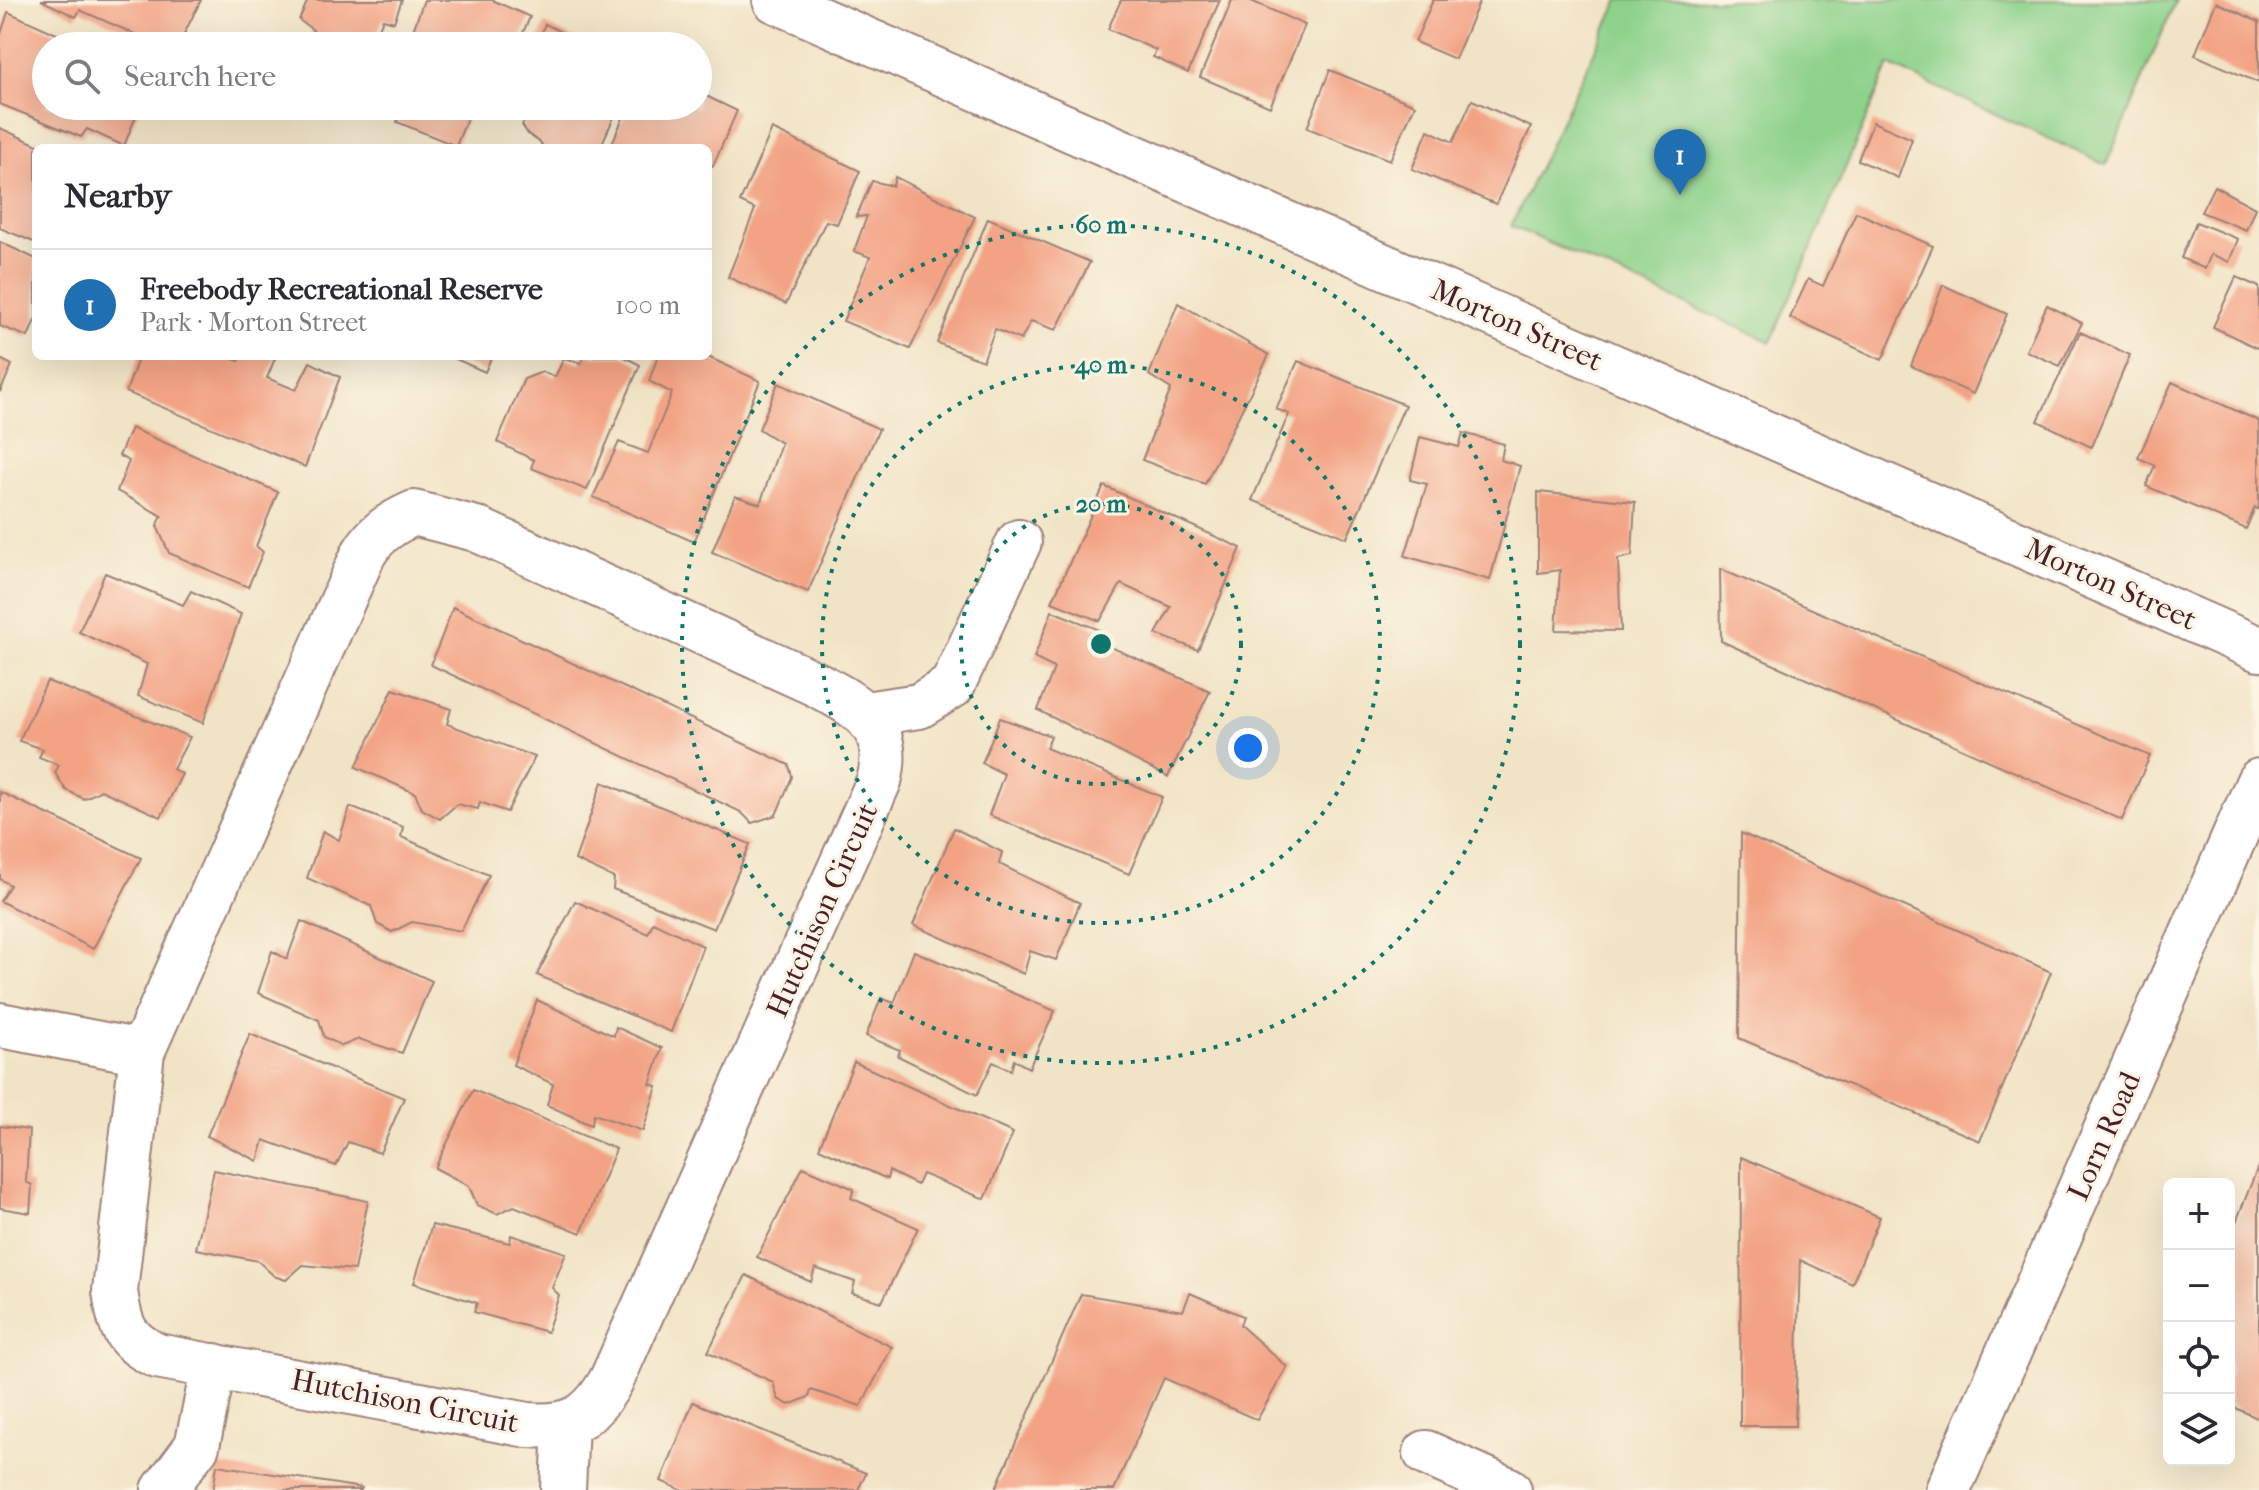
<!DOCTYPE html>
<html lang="en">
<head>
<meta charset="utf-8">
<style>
  body { margin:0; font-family:"IM FELL French Canon",serif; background:#f2f2f3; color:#2b2b33 }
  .controls { position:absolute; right:24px; bottom:24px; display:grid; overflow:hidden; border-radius:12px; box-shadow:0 8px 32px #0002 }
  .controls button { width:72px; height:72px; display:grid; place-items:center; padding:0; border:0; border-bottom:2px solid #e1e1e2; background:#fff; color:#2b2b33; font:40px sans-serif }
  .you { position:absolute; left:1248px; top:748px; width:28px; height:28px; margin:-20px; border:6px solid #fff; border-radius:50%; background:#1a73e8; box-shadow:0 0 0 12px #1a73e833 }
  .badge { display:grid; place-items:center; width:52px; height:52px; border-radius:50%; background:#1f6fb2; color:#fff; font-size:26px; font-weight:700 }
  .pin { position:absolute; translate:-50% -66px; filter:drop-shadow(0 2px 4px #0008) }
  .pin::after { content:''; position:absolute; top:42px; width:28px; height:24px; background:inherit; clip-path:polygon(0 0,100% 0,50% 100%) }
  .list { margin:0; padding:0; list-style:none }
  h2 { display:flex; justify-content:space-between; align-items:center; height:104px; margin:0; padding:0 32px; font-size:34px }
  h2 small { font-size:26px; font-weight:400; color:#7c7c81 }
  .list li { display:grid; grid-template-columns:52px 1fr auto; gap:24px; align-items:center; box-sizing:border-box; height:112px; padding:0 32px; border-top:2px solid #e1e1e2 }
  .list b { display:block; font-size:30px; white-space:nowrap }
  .list p { margin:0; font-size:26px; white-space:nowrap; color:#7c7c81 }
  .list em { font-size:26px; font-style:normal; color:#7c7c81 }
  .icon { flex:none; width:44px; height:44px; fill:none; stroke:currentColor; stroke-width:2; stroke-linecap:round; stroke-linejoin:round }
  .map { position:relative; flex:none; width:2259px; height:1490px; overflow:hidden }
  .search { position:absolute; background:#fff; box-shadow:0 8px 32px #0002; left:32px; top:32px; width:680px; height:88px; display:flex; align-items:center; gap:20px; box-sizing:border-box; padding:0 28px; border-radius:44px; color:#7c7c81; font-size:30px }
  .panel { position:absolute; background:#fff; box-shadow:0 8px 32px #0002; left:32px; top:144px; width:680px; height:216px; border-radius:12px }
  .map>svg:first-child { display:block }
  .green { fill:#8dd28b; stroke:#6c785b; stroke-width:2 }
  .building { fill:#f3a384 }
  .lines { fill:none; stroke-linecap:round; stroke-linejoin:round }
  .minor-casing { stroke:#9e8178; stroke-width:48 }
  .minor { stroke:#fff; stroke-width:44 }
  .ring { fill:none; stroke:#0f766e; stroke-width:4; stroke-dasharray:4 8 }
  .labels { text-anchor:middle; stroke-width:6; stroke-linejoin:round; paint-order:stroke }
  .street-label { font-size:30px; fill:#4a1f2b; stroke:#fcf5e5 }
  .centre { fill:#0f766e; stroke:#fcf5e5; stroke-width:4 }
  .ring-label { font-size:24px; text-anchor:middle; font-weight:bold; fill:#0f766e; stroke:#fcf5e5; stroke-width:6; stroke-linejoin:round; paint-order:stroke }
</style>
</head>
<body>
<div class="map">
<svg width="2259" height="1490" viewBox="0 0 2259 1490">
  <rect width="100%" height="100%" fill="#fcf5e5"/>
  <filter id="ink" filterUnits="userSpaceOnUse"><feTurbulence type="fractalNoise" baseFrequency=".0125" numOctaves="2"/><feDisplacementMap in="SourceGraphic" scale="16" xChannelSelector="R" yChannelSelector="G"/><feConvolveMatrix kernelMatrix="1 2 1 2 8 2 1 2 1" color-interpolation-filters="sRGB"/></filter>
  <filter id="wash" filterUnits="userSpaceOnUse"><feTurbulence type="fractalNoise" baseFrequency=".006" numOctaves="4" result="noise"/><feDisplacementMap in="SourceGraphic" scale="32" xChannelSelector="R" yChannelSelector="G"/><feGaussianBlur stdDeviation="1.8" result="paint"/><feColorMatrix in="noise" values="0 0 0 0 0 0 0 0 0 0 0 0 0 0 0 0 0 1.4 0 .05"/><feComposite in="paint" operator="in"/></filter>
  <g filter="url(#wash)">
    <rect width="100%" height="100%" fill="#f1e3c5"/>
    <path class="green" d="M1619 0H2176L2106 165 1889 65 1771 342 1511 226Z"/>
    <g id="blocks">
      <g class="building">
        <path d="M41 0H201L178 46H162L80 10 76 17Z"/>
        <path d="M308 0H402L394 22 383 19 372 46H306L313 30 299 20Z"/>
        <path d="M424 0H492L530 17 517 46H424L410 39Z"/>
        <path d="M1121 0H1220L1188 73 1153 57 1156 50 1108 29Z"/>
        <path d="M1232 0H1249L1305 25 1270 107 1200 77Z"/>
        <path d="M1433 0H1480L1455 59 1415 42Z"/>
        <path d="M2216 2 2259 22V83L2195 55Z"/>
        <path d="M8 12 59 35 55 46H46V106H140L124 146 87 129 81 137 0 104V37Z"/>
        <path d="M545 24 590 46H536Z"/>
        <path d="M1330 70 1415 105 1390 160 1307 128Z"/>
        <path d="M698 92 737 111 713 166 708 165V148H610L628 106H698Z"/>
        <path d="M1472 100 1531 127 1496 204 1412 169 1428 130 1453 142Z"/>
        <path d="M403 106H472L456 146 397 122Z"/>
        <path d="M523 106H619L600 148H540L542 144 528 134 522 125 531 110Z"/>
        <path d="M1873 122 1912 139 1898 178 1858 160Z"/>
        <path d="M0 128 44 148H36V243L0 228Z"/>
        <path d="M772 129 860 171 837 224 826 221 786 304 728 277 755 209 740 202Z"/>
        <path d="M895 177 975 217 910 349 843 321 870 257 854 251 867 216 856 217 872 181 893 186Z"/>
        <path d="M2214 186 2255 208 2246 230 2201 212Z"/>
        <path d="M1856 212 1933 246 1882 360 1790 318 1808 279 1823 286Z"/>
        <path d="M988 218 1090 262 1056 330 1031 321 1021 340 995 329 983 361 937 343Z"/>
        <path d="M2196 222 2238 239 2229 262 2211 254 2205 269 2181 258Z"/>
        <path d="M0 242 36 259V318L28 337 0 326Z"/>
        <path d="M2236 277 2259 287V349L2213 327Z"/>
        <path d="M1943 285 2007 314 1973 394 1911 366Z"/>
        <path d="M1178 303 1269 355 1205 484 1142 460 1171 389 1149 375Z"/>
        <path d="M2047 305 2082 323 2060 366 2026 351Z"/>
        <path d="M2080 332 2130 355 2091 447 2038 421Z"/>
        <path d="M139 356H225L239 361 242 356H276L267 378 296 390 310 362 340 377 305 467 126 392Z"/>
        <path d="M449 356H492L485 372Z"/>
        <path d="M584 356H623L640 365 587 490 531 468 534 460 497 442 524 379 542 372 555 377 564 358 581 363Z"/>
        <path d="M658 356H706L760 381 694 542 593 497 619 442 648 453 672 393 649 381Z"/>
        <path d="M0 359 12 365 0 392Z"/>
        <path d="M1298 361 1405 405 1347 538 1252 500 1289 414 1276 409Z"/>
        <path d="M2172 382 2259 421V510L2255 507 2246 529 2146 486 2155 465 2138 458Z"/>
        <path d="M778 383 879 429 808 592 712 552 735 496 760 504 781 443 759 429Z"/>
        <path d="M131 428 278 492 256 546 263 552 248 587 169 553 157 526 162 516 117 491 129 461 119 456Z"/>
        <path d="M1463 433 1504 444 1501 460 1520 466 1490 580 1405 556 1427 484 1410 480 1420 437 1459 447Z"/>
        <path d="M1104 486 1241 548 1198 650 1156 634 1171 607 1121 584 1100 621 1052 602Z"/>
        <path d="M1538 492 1635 502 1632 556 1618 559 1621 631 1556 630 1560 570 1538 573Z"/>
        <path d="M1720 569 2150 756 2122 820 1721 641Z"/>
        <path d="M105 573 183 605 191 591 241 614 203 723 138 696 147 664 79 632Z"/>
        <path d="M453 607 789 765 792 777 776 815 752 823 741 812 431 665Z"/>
        <path d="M1052 611 1100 630 1097 641 1210 691 1168 777 1038 710 1054 668 1034 658Z"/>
        <path d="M47 681 190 737 173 769 182 774 161 817 101 790 84 799 66 790 55 773 59 765 39 757 43 749 19 741Z"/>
        <path d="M393 689 451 709 447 724 535 757 507 812 480 802 478 809 457 804 440 819 422 809 415 793 356 767Z"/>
        <path d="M1000 718 1051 736 1046 748 1162 797 1129 874 989 815 1004 774 982 763Z"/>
        <path d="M602 782 750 844 714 929 613 889 614 878 575 860Z"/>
        <path d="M0 792 141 858 93 949 0 901 10 885 0 879Z"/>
        <path d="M350 807 403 827 401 837 489 875 461 931 412 922 392 932 377 924 371 906 307 878 323 831 339 840Z"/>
        <path d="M954 828 1002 852 999 864 1080 903 1056 960 1030 951 1024 974 913 925Z"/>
        <path d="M1741 833 2051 972 1980 1141 1739 1038Z"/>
        <path d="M575 901 648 934 653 922 703 946 671 1032 537 975Z"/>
        <path d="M301 921 432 981 402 1053 359 1039 342 1046 324 1037 319 1020 258 993 272 951 287 959Z"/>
        <path d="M914 951 1055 1011 1029 1068 1014 1060 1011 1070 993 1062 977 1095 898 1056 900 1050 866 1036 881 998 894 1003Z"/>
        <path d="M537 1000 614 1036 616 1027 662 1048 650 1084 657 1086 643 1131 594 1114 591 1125 547 1105 553 1084 513 1065Z"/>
        <path d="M250 1034 404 1098 380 1153 348 1142 336 1166 264 1140 258 1161 207 1136Z"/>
        <path d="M854 1062 1013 1133 985 1199 922 1174 917 1185 889 1171 887 1179 819 1148Z"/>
        <path d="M473 1090 616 1149 581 1233 514 1206 497 1214 477 1205 469 1186 435 1168Z"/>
        <path d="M0 1126 29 1130 26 1182 32 1185 30 1213 0 1208Z"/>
        <path d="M1741 1157 1880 1217 1852 1284 1800 1260 1795 1426H1740Z"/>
        <path d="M2259 1164V1419L2229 1405V1240Z"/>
        <path d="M803 1167 854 1189 851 1198 918 1228 882 1302 852 1293 855 1282 815 1268 811 1282 757 1257Z"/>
        <path d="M214 1170 368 1201 354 1270 303 1265 286 1280 274 1276 258 1261 196 1249Z"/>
        <path d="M432 1225 510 1243 511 1235 566 1253 552 1288 559 1295 547 1332 474 1312 477 1303 414 1283Z"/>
        <path d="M746 1275 892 1347 861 1406 811 1390 809 1397 789 1405 778 1399 773 1382 708 1352Z"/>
        <path d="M1190 1293 1243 1316 1240 1325 1287 1367 1257 1420 1164 1378 1114 1490H995L1081 1294 1183 1311Z"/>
        <path d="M693 1402 866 1473 858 1490H681L661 1481Z"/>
        <path d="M217 1465 362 1488 361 1490H213Z"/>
      </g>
    </g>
  </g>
  <g filter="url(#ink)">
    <use href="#blocks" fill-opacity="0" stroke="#9e8178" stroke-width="2"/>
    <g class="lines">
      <defs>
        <g id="minor">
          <path d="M775 0 2259 649"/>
          <path d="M414 513 476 529 816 684C859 707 894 725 879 781L612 1379C591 1417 572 1428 528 1425L157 1356C124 1340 120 1327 115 1291L142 1052 364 553C377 532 392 523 414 513Z"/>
          <path d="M865 714 919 706 952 686 1019 542"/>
          <path d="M0 1025 142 1052"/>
          <path d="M1426 1453 1509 1490"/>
          <path d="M164 1490 197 1446 214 1366"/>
          <path d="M563 1490 566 1423"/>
          <path d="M1948 1490 2259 781"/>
        </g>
      </defs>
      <use href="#minor" class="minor-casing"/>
      <use href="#minor" class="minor"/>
    </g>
  </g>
  <g class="ring">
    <circle cx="1101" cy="644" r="140"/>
    <circle cx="1101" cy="644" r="279"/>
    <circle cx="1101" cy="644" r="419"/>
  </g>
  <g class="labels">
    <g class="street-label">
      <text transform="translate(1517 325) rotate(24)" y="10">Morton Street</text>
      <text transform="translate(2111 584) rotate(24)" y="10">Morton Street</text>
      <text transform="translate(822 910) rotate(-66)" y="10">Hutchison Circuit</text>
      <text transform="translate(2104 1136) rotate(-66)" y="10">Lorn Road</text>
      <text transform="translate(405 1401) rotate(11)" y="10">Hutchison Circuit</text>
    </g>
  </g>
  <circle cx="1101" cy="644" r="12" class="centre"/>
  <g class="ring-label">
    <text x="1101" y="233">60 m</text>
    <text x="1101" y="373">40 m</text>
    <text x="1101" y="512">20 m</text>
  </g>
</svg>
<div class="controls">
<button>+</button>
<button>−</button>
<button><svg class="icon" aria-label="locate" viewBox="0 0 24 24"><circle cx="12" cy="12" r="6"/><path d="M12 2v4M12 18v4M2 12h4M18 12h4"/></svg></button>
<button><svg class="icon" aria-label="layers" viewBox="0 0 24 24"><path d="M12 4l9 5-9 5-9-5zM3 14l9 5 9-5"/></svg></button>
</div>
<div class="you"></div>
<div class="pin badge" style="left:1680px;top:195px">1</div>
<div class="search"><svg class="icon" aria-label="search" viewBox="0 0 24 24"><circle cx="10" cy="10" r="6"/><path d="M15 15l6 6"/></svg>Search here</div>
<section class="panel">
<h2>Nearby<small></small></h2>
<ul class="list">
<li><span class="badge">1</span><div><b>Freebody Recreational Reserve</b><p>Park · Morton Street</p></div><em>100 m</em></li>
</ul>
</section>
</div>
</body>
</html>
